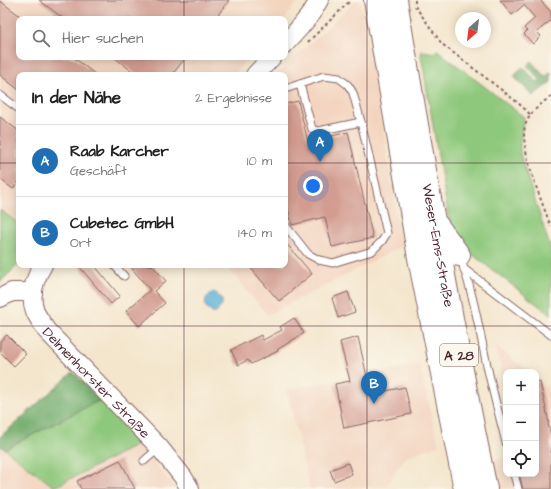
<!DOCTYPE html>
<html lang="de">
<head>
<meta charset="utf-8">
<style>
  body { margin:0; font-family:"Architects Daughter",sans-serif; background:#f6f6f6; color:#222 }
  .controls { position:absolute; right:12px; bottom:12px; display:grid; overflow:hidden; border-radius:8px; box-shadow:0 2px 10px #0003 }
  .controls button { width:36px; height:36px; display:grid; place-items:center; padding:0; border:0; border-bottom:1px solid #e0e0e0; background:#fff; color:#222; font:20px sans-serif }
  .compass { position:absolute; left:455px; top:12px; width:36px; height:36px; border-radius:50%; background:#fff; box-shadow:0 2px 10px #0003; rotate:208deg }
  .you { position:absolute; left:313px; top:186px; width:14px; height:14px; margin:-10px; border:3px solid #fff; border-radius:50%; background:#1a73e8; box-shadow:0 0 0 6px #1a73e833 }
  .badge { display:grid; place-items:center; width:26px; height:26px; border-radius:50%; background:#1f6fb2; color:#fff; font-size:13px; font-weight:700 }
  .pin { position:absolute; translate:-50% -33px; filter:drop-shadow(0 1px 2px #0008) }
  .pin::after { content:''; position:absolute; top:21px; width:14px; height:12px; background:inherit; clip-path:polygon(0 0,100% 0,50% 100%) }
  .list { margin:0; padding:0; list-style:none }
  h2 { display:flex; justify-content:space-between; align-items:center; height:52px; margin:0; padding:0 16px; font-size:17px }
  h2 small { font-size:13px; font-weight:400; color:#767676 }
  .list li { display:grid; grid-template-columns:26px 1fr auto; gap:12px; align-items:center; box-sizing:border-box; height:72px; padding:0 16px; border-top:1px solid #e0e0e0 }
  .list b { display:block; font-size:15px; white-space:nowrap }
  .list p { margin:0; font-size:13px; white-space:nowrap; color:#767676 }
  .list em { font-size:13px; font-style:normal; color:#767676 }
  .icon { flex:none; width:22px; height:22px; fill:none; stroke:currentColor; stroke-width:2; stroke-linecap:round; stroke-linejoin:round }
  .map { position:relative; flex:none; width:551px; height:489px; overflow:hidden }
  .search { position:absolute; background:#fff; box-shadow:0 2px 10px #0003; left:16px; top:16px; width:272px; height:44px; display:flex; align-items:center; gap:10px; box-sizing:border-box; padding:0 14px; border-radius:8px; color:#767676; font-size:15px }
  .panel { position:absolute; background:#fff; box-shadow:0 2px 10px #0003; left:16px; top:72px; width:272px; height:196px; border-radius:8px }
  .map>svg:first-child { display:block }
  .built { fill:#f3d4bf }
  .green { fill:#8ec87c; stroke:#6c7454 }
  .forest { fill:#72ac6c; stroke:#5e664c }
  .water { fill:#5db0d8; stroke:#546882 }
  .building { fill:#d39c91 }
  .lines { fill:none; stroke-linecap:round; stroke-linejoin:round }
  .lane-casing { stroke:#866564; stroke-width:9 }
  .secondary-casing { stroke:#866564; stroke-width:20 }
  .highway-casing { stroke:#866564; stroke-width:24 }
  .path { stroke:#866564; stroke-width:2; stroke-dasharray:3 3; stroke-linecap:butt }
  .lane { stroke:#fff; stroke-width:7 }
  .secondary { stroke:#fff; stroke-width:18 }
  .highway { stroke:#fff; stroke-width:22 }
  .grid { fill:none; stroke:#4a1f2b; stroke-width:1; stroke-opacity:0.55 }
  .labels { text-anchor:middle; stroke-width:4; stroke-linejoin:round; paint-order:stroke }
  .shield { fill:#fbf7ec; stroke:#7f6065; stroke-width:1 }
  .shield-label { font-size:13px; font-weight:bold; fill:#4a1f2b }
  .street-label { font-size:14px; fill:#4a1f2b; stroke:#fbf7ec }
</style>
</head>
<body>
<div class="map">
<svg width="551" height="489" viewBox="0 0 551 489">
  <rect width="100%" height="100%" fill="#fbf7ec"/>
  <filter id="ink" filterUnits="userSpaceOnUse"><feTurbulence type="fractalNoise" baseFrequency=".025" numOctaves="2"/><feDisplacementMap in="SourceGraphic" scale="8" xChannelSelector="R" yChannelSelector="G"/><feConvolveMatrix kernelMatrix="1 2 1 2 8 2 1 2 1" color-interpolation-filters="sRGB"/></filter>
  <filter id="wash" filterUnits="userSpaceOnUse"><feTurbulence type="fractalNoise" baseFrequency=".012" numOctaves="4" result="noise"/><feDisplacementMap in="SourceGraphic" scale="16" xChannelSelector="R" yChannelSelector="G"/><feGaussianBlur stdDeviation="0.9" result="paint"/><feColorMatrix in="noise" values="0 0 0 0 0 0 0 0 0 0 0 0 0 0 0 0 0 1.4 0 .05"/><feComposite in="paint" operator="in"/></filter>
  <g filter="url(#wash)">
    <rect width="100%" height="100%" fill="#f4e6cd"/>
    <g class="built">
      <path d="M0 0H299L285 19H19V57H250L233 75H19V224L0 209Z"/>
      <path d="M357 0H360L403 246 267 315 226 265H285V75H276Z"/>
      <path d="M496 346 529 372H506V389Z"/>
      <path d="M419 365 439 445 405 457 386 487H355L343 489H310L287 390Z"/>
      <path d="M536 378 551 390V489H499L494 460 506 458V474H536Z"/>
      <path d="M139 444 177 489H0V446L54 487Z"/>
    </g>
    <g class="green">
      <path d="M437 50 524 117 520 142V154L551 250V315L464 248 454 237 449 220 421 55 422 51 435 53Z"/>
      <path d="M0 210 19 224V264L0 282Z"/>
      <path d="M100 400 139 444 54 487 5 449Z"/>
    </g>
    <g class="forest">
      <path d="M531 61 545 77 551 72V82L533 96 514 77 519 70 523 67 537 82 540 80 527 65Z"/>
      <path d="M73 372 100 400 5 449 0 446V437Z"/>
    </g>
    <path class="water" d="M212 292 216 293 222 300V305L216 313H212L205 306 206 298Z"/>
    <g id="blocks">
      <g class="building">
        <path d="M39 0H229L215 19H64Z"/>
        <path d="M500 0H540L551 12V20L537 32 541 36 533 44 524 34 527 31 524 28 535 18 524 5 512 15Z"/>
        <path d="M0 1 19 15V57H73L96 75H19V90L0 75Z"/>
        <path d="M114 57H186L172 75H137Z"/>
        <path d="M298 101 308 142 348 132 373 238 332 247 325 217 292 225 285 195V104Z"/>
        <path d="M0 117 19 131V181L13 189 0 179Z"/>
        <path d="M285 242 312 274 279 301 248 265H285Z"/>
        <path d="M78 265H94L120 296 111 304Z"/>
        <path d="M129 265H152L166 281 154 291 165 303 139 326 126 311 150 290Z"/>
        <path d="M348 292 355 312 338 318 332 298Z"/>
        <path d="M294 318 304 333 277 350 278 351 251 364 248 360 238 365 231 350 261 335 263 340 282 330 280 327Z"/>
        <path d="M7 335 26 354 14 366 0 352V341Z"/>
        <path d="M358 337 371 394 405 387 411 414 344 428 335 384 350 381 340 342Z"/>
        <path d="M540 382 549 423H548L551 437V489H523L519 474H536V383Z"/>
        <path d="M120 460 135 489H81L77 481Z"/>
        <path d="M348 463 352 474 334 481 330 470Z"/>
      </g>
    </g>
  </g>
  <g filter="url(#ink)">
    <use href="#blocks" fill-opacity="0" stroke="#866564" stroke-width="1"/>
    <g class="lines">
      <defs>
        <g id="lane">
          <path d="M300 84 312 129 318 131 361 122"/>
          <path d="M285 89 324 76 339 78 348 85 353 93 361 122 387 233 382 241 372 251 333 263 319 260 308 254 285 225"/>
          <path d="M0 95 19 109"/>
          <path d="M460 257C472 289 478 323 485 356 491 386 499 414 506 443"/>
          <path d="M114 265 124 276"/>
          <path d="M464 269 551 335"/>
          <path d="M144 461 159 448"/>
          <path d="M514 474 518 489"/>
        </g>
        <g id="secondary">
          <path d="M285 44C297 30 311 17 319 0"/>
          <path d="M255 75 272 57"/>
          <path id="s1" d="M43 265C35 278 29 295 35 311 37 317 43 324 46 330L159 447 183 477 190 489"/>
          <path d="M0 298 12 292H33"/>
        </g>
        <g id="highway">
          <path d="M375 0 419 258 465 489"/>
          <path id="s2" d="M396 0C423 164 452 327 486 489"/>
          <path d="M437 225 459 255"/>
        </g>
      </defs>
      <use href="#lane" class="lane-casing"/>
      <use href="#secondary" class="secondary-casing"/>
      <use href="#highway" class="highway-casing"/>
      <g class="path">
        <path d="M415 0V6L442 44 517 102 531 115"/>
        <path d="M308 42 351 0"/>
        <path d="M551 96C541 104 529 113 525 126 519 148 543 204 551 227"/>
      </g>
      <use href="#lane" class="lane"/>
      <use href="#secondary" class="secondary"/>
      <use href="#highway" class="highway"/>
    </g>
  </g>
  <path class="grid" d="M184 0V19M367 0V489M184 57V75M0 163H19M285 163H551M184 265V489M0 326H551"/>
  <g class="labels">
    <rect class="shield" x="440" y="344" width="38" height="22" rx="3"/>
    <g class="shield-label">
      <text x="459" y="360">A 28</text>
    </g>
    <g class="street-label">
      <text dy="5" stroke="none"><textPath href="#s2" startOffset="249">Weser-Ems-Straße</textPath></text>
      <text dy="5" stroke="none"><textPath href="#s1" startOffset="143">Delmenhorster Straße</textPath></text>
    </g>
  </g>
</svg>
<div class="controls">
<button>+</button>
<button>−</button>
<button><svg class="icon" aria-label="locate" viewBox="0 0 24 24"><circle cx="12" cy="12" r="6"/><path d="M12 2v4M12 18v4M2 12h4M18 12h4"/></svg></button>
</div>
<svg class="compass" viewBox="-18 -18 36 36"><path d="M0-13l5 13h-10z" fill="#e53935"/><path d="M0 13l5-13h-10z" fill="#767676"/></svg>
<div class="you"></div>
<div class="pin badge" style="left:320px;top:162px">A</div>
<div class="pin badge" style="left:374px;top:404px">B</div>
<div class="search"><svg class="icon" aria-label="search" viewBox="0 0 24 24"><circle cx="10" cy="10" r="6"/><path d="M15 15l6 6"/></svg>Hier suchen</div>
<section class="panel">
<h2>In der Nähe<small>2 Ergebnisse</small></h2>
<ul class="list">
<li><span class="badge">A</span><div><b>Raab Karcher</b><p>Geschäft</p></div><em>10 m</em></li>
<li><span class="badge">B</span><div><b>Cubetec GmbH</b><p>Ort</p></div><em>140 m</em></li>
</ul>
</section>
</div>
</body>
</html>
